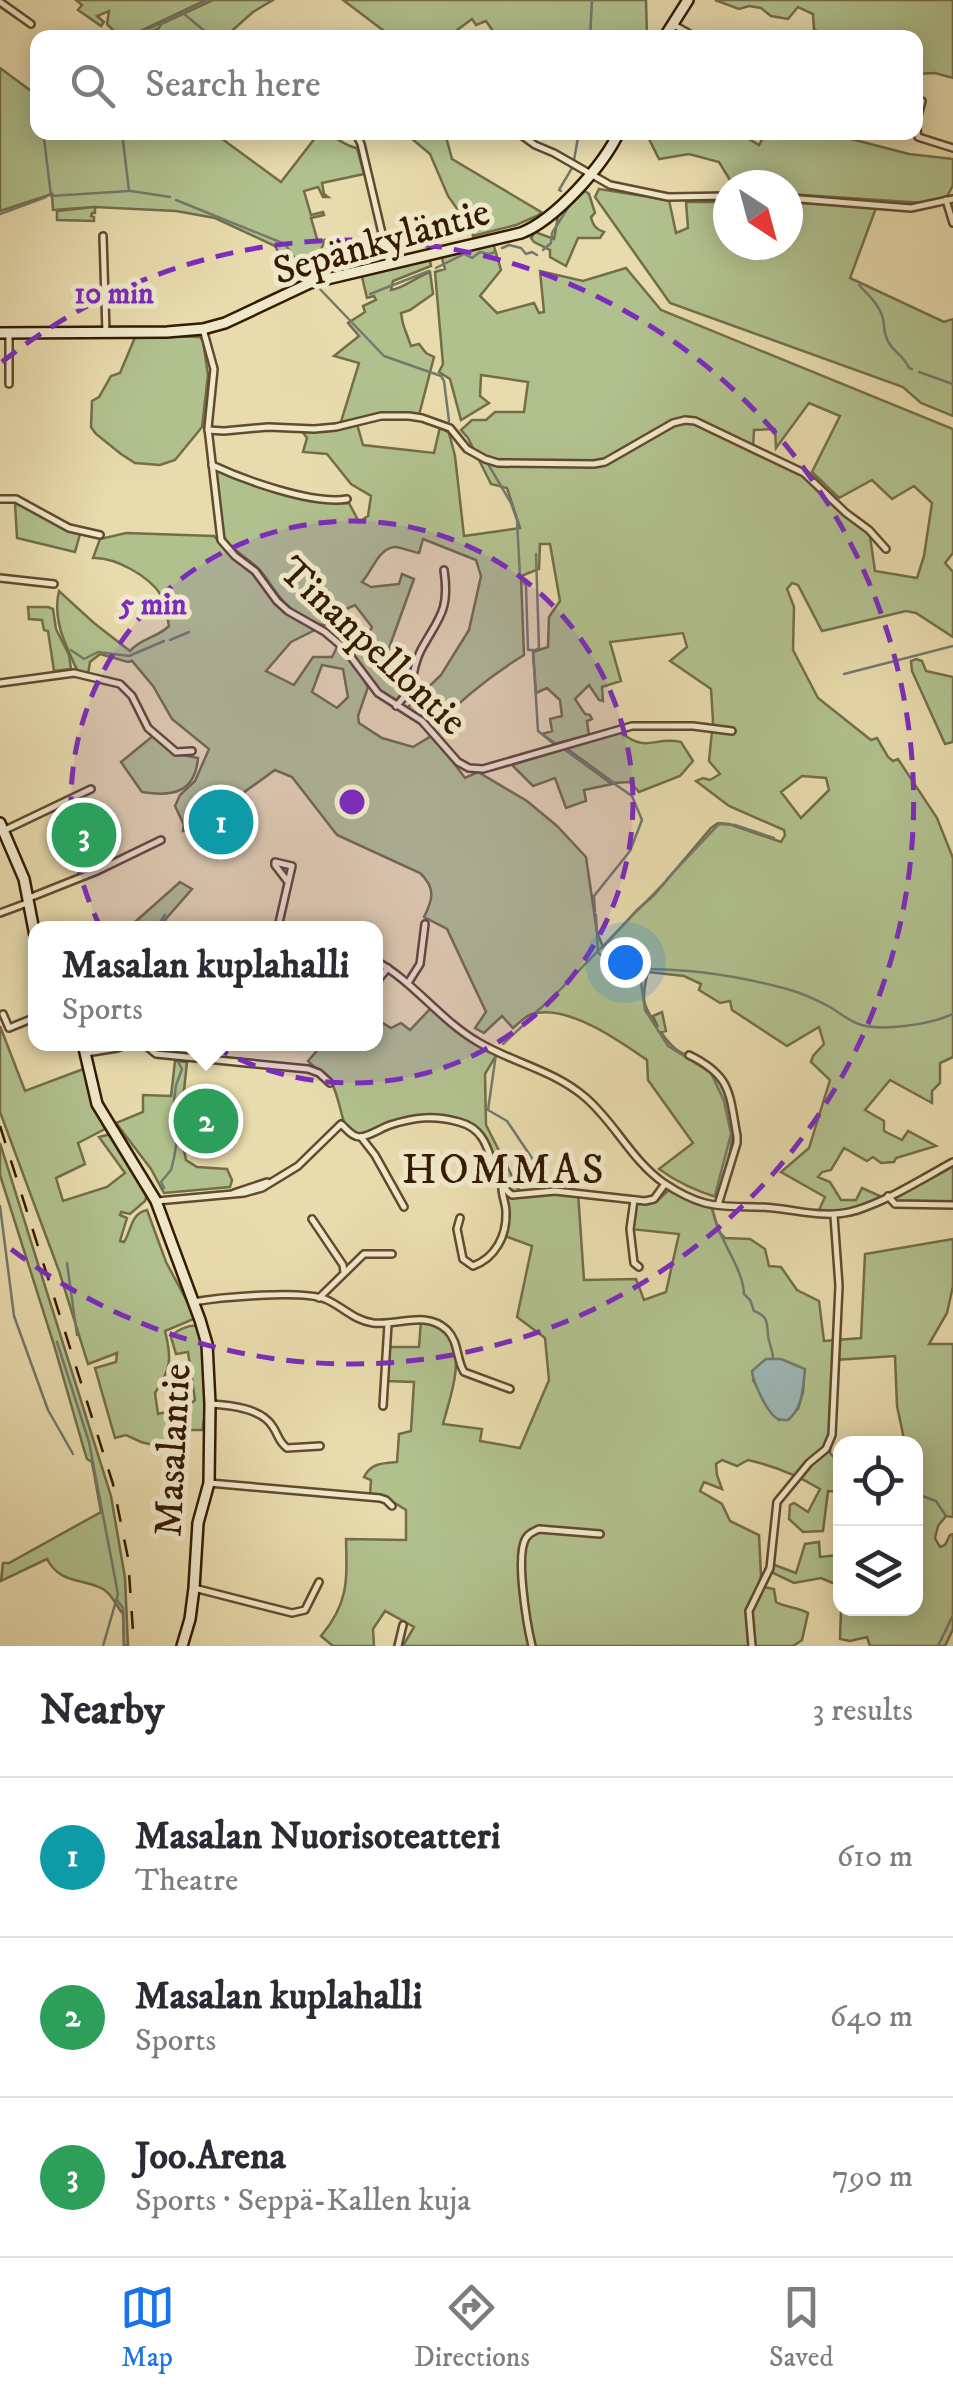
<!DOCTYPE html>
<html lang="en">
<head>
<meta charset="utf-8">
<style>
  body { margin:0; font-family:"IM FELL DW Pica",serif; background:#f2f2f3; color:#2b2b33 }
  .controls { position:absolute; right:30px; bottom:30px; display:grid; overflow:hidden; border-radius:20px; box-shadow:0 5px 25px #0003 }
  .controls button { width:90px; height:90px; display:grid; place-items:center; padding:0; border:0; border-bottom:2px solid #e1e1e2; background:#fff; color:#2b2b33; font:50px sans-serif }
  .compass { position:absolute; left:713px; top:170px; width:90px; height:90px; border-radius:50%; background:#fff; box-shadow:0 5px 25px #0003; rotate:144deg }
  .you { position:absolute; left:625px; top:962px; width:35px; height:35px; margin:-25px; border:8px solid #fff; border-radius:50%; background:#1a73e8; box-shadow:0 0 0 15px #1a73e833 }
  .badge { display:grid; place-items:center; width:65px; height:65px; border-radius:50%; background:#1a73e8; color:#fff; font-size:32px; font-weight:700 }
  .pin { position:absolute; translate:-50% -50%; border:5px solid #fff; box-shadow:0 2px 10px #0006 }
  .popup { position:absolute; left:28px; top:921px; width:355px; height:130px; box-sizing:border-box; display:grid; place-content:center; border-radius:20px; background:#fff; filter:drop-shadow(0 2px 8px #0005); font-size:32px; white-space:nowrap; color:#7c7c81 }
  .popup b { font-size:38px; color:#2b2b33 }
  .popup::after { content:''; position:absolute; left:50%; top:100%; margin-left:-20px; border:20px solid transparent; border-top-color:#fff }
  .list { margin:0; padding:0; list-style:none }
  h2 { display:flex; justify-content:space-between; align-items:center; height:130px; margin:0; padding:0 40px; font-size:42px }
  h2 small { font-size:32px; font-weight:400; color:#7c7c81 }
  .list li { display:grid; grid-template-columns:65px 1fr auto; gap:30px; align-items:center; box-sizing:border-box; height:160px; padding:0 40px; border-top:2px solid #e1e1e2 }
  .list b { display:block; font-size:38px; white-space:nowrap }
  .list p { margin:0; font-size:32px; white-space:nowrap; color:#7c7c81 }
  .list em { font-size:32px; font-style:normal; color:#7c7c81 }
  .icon { flex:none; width:55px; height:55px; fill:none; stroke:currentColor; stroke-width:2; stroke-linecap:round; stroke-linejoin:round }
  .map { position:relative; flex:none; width:953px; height:1646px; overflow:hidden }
  .search { position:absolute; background:#fff; box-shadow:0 5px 25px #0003; left:30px; right:30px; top:30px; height:110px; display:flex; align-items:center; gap:25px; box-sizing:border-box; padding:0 35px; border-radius:20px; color:#7c7c81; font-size:38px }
  .sheet { height:610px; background:#fff }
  nav { display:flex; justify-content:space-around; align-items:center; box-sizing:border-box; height:140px; border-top:2px solid #e1e1e2; background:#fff; font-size:28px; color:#7c7c81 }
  nav a { display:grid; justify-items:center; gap:5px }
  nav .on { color:#1a73e8 }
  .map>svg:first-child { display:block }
  .green { fill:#b1c18e; stroke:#736e48; stroke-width:2.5; fill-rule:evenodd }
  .water { fill:#9cb8b6; stroke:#73796e; stroke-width:2.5 }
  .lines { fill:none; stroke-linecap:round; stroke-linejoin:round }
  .stream { stroke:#73796e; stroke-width:2.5 }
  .street-casing { stroke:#624b2c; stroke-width:10 }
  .secondary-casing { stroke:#351b01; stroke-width:14 }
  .street { stroke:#f0e8ca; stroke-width:5 }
  .secondary { stroke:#f0e8ca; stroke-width:9 }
  .rail { stroke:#351b01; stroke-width:2.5; stroke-dasharray:18 18; stroke-linecap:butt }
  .ring { fill:none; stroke:#7b2cbf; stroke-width:5; stroke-dasharray:18 12 }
  .labels { text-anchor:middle; stroke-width:10; stroke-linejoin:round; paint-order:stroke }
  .street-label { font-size:40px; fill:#351b01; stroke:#f0e8ca }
  .neighbourhood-label { font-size:42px; letter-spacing:2.5px; fill:#351b01; stroke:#f0e8ca }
  .centre { fill:#7b2cbf; stroke:#f0e8ca; stroke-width:5 }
  .ring-label { font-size:30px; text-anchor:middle; font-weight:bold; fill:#7b2cbf; stroke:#f0e8ca; stroke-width:10; stroke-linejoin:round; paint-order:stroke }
</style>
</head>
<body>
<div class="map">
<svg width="953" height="1646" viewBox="0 0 953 1646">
  <rect width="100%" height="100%" fill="#e8dbad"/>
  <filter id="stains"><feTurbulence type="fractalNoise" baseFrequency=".002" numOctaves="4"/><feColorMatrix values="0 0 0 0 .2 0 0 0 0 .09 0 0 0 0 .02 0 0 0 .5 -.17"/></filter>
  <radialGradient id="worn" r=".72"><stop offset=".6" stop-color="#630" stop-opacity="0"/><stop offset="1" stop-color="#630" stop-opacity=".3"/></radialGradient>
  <g class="green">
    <path d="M76 0H206L128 37 113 38 110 34 113 30 107 24 109 11 97 16 104 22 101 26 78 10 82 5Z"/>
    <path d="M213 0H273L253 12 225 37H139L159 28 161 24Z"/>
    <path d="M343 0H646L647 37H497L486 21 476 25 472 19 453 33 451 37H392Z"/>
    <path d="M715 0H953V78L935 73 916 74V38L826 37 814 29 813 14 798 7 788 19 771 16 761 8 749 6 739 9Z"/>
    <path d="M0 68 34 93 37 92 38 132 214 133 281 182 319 133C333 132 342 146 357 148L364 174 322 183 324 194 328 197H323L318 187 304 191 311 215 323 212 324 215 311 218 318 242 325 240 320 252 335 261 344 250 347 262 364 257 363 247 367 259 293 279 275 246 215 218 176 211 95 207V213H92L91 216 94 217V221L57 220V211L94 207 53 210 52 194 0 211Z"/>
    <path d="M650 132 739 133 759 145 766 133H828L909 154 953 159V185L946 199 925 203 788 194V185H733L719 162 689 154 659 159 647 135Z"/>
    <path d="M405 133H445L452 159 541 212 539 215 516 225 473 236 472 230 448 196 430 154Z"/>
    <path d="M599 189 669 200 676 233 688 228 686 202H728V245H788V202L876 208 850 278 944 322 953 319V416L921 403 903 387 670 303 595 197Z"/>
    <path d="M585 191 589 194 595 213 591 217C593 226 596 229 604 232L600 238H578L566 266 550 257V250L534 242 531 238 535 232 554 239 558 216Z"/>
    <path d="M493 243 501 270 480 296 497 313 534 303 539 313 544 312 540 271 583 281 626 268 661 310 953 429V553L945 563 953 572V637L916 613 906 611 822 631 798 585 792 583 787 589 794 607 793 650 818 698 871 740 877 738 888 757 893 761 898 759 937 818 953 858V1057L940 1063V1083L932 1091V1103L890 1080 865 1110 884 1121V1131L902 1140 908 1131 936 1146 896 1158 894 1162 881 1163 873 1157 867 1161 844 1148 831 1170 822 1172 818 1177 830 1182 841 1200H856L862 1188 882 1197 843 1213C882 1205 919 1182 953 1162V1204L919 1206 895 1204 891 1200 858 1214 836 1218 835 1213 819 1210 825 1197 781 1172 809 1148 830 1080 811 1062 813 1056 824 1044 819 1027 787 1046 732 1010 730 1001 720 1003 699 990 701 984 684 976 648 972C641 999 642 1005 658 1027L653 1016 662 1012 666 1031 661 1032C677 1057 690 1054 711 1069 718 1075 720 1082 723 1089 741 1131 729 1157 719 1198 696 1191 678 1183 659 1169L693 1143 648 1080 647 1060C620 1041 568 1004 532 1014 525 1016 518 1024 513 1028L502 1016 484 1033 475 1028 486 1012 447 929 424 917C433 899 436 888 420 873L337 835 292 777 275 770 243 793 242 814 237 811C217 816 203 830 183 831L184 825 175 806 180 795 195 781 209 749 172 719 153 686 132 661 128 662 100 654 90 662 88 674 78 672C66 646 52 620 59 591L94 623 130 651C141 638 157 638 169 626 167 617 166 603 161 595 149 576 115 557 93 558L100 539 126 533 214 536 233 558 253 574 274 603 285 613 315 630 291 642 266 671 294 685 313 657H332L337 647 353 662 368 687 358 716 359 723 382 738 413 747 433 735 465 778 478 772 527 801 557 826 586 857 597 932 603 947 637 910 654 895 711 828 718 823 729 824 781 842 785 835 784 830 729 806 696 781 703 778 710 780 720 774 709 761 713 721 711 689 670 661 687 647 683 633 610 642 621 681 602 687 603 701 599 700 589 685 575 699 585 714 590 715 592 719 587 721 589 735 554 744 542 734 552 731 550 719 562 716 560 700 547 688 536 693 533 652 548 647 549 617 560 601 550 544H540L539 569 521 576 524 655C490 676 461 699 433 729L417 714 407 708 441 675 469 630 481 576 476 560 423 539 419 553C412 552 401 547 395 547 378 548 372 572 362 582L371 587 399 584 402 574 414 579 389 648 396 667 412 674 408 689 396 703C367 686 357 653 331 634L336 628 346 638H366L372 627 355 605 339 612 333 625C315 628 290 611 279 596 272 588 267 578 260 570 247 557 228 549 221 531L215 471 218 469C260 485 305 507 349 503L359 522 368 516 371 496 351 484 327 454 303 452 307 438 302 431 337 428 357 424 363 445 434 453 440 427 449 433 455 456 464 536 520 528 507 488 491 484 468 438 461 430 472 420H486L495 412H524L528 382 481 375 480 396 489 403 461 420 450 379 439 372 443 364 435 272 445 269 441 255ZM809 403 840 416 812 472 839 498 872 480 892 499 914 486 932 503 924 556 917 578 875 571 869 530 846 513 804 472 753 447 754 430 775 429 776 448ZM322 665 343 669 348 697 337 708 312 692ZM802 776 826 778 829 790 801 818 781 792Z"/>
    <path d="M429 256 431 266 393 281 391 290C405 288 414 278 430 272L433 294 410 310 401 313 403 324 411 346 419 344 426 353 434 357 419 415H372L340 425 359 363 334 356 359 336 348 323 365 312 363 306 376 300 374 296 367 298 361 273Z"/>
    <path d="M136 335 200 337 203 341 208 375 202 427 175 460 160 465 135 463 121 454 96 434 91 427 92 401 99 397 111 376 120 373Z"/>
    <path d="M15 503 80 534 75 552 17 538Z"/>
    <path d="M28 607H48L53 609 56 629 69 655 71 669 54 671 48 631 44 630 42 620 29 619Z"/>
    <path d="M916 659 922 661 926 671 953 677V742L945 744 912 671 911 661Z"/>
    <path d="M620 732C648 754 653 736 681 742L693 761 680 776 639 792 630 782 614 783 566 748Z"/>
    <path d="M153 736 173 753 198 758C195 793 172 797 142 792L121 762Z"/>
    <path d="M564 749 612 784 584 790 586 801 566 808 555 778 533 786 512 765Z"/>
    <path d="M180 882 192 889 164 921 162 928H140L135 922Z"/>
    <path d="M431 1008 466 1037 497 1054 485 1074 486 1125 521 1194 538 1191 578 1193 584 1280 636 1279 644 1300 666 1292 679 1234 630 1229 634 1200 656 1202 669 1190 712 1208 719 1232 725 1238 750 1239 765 1249 769 1266 781 1267 797 1290 819 1301 824 1341 861 1338 865 1254 953 1239V1286L947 1313 929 1344H953V1517L946 1516 938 1526 935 1538 940 1547 945 1545 950 1535 953 1534V1629L945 1646H870L867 1637 850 1641 840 1639 841 1609 916 1608V1444L900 1443 904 1439 897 1406 895 1356 835 1360 830 1453 840 1464V1492L828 1491 823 1531 803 1532 789 1519 790 1505 794 1503 808 1512 820 1489C797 1475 774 1466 748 1460L737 1466 722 1460 716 1464 717 1475 722 1489 704 1482 700 1491 722 1504 730 1521 759 1535 761 1576 758 1586 774 1589 776 1602C787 1608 798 1607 808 1613L802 1640 793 1646H403L414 1627 385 1611 373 1629 374 1646H333L321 1636C349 1603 347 1580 346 1539L406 1540V1510L388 1499 370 1495 371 1480 364 1477C371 1463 383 1463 397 1462L399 1434 411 1431 414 1382 386 1381 390 1347H419L421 1321C476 1329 452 1390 443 1424L482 1429 480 1441 520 1448 549 1380 545 1338 517 1317 532 1246 502 1235 507 1212 502 1185 484 1139 474 1127 428 1116 392 1124 361 1137 346 1128C340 1113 338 1090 328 1077 322 1070 314 1068 308 1061L323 1044H376V1019L391 1028 401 1023 410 1030ZM766 1359 804 1375 803 1392 798 1409 779 1420 753 1380Z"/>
    <path d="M0 1026 25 1091 86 1068 94 1105 105 1129 78 1143 85 1164 56 1178 63 1201 107 1187 125 1173 99 1137 111 1134 131 1163 147 1195 145 1201 130 1214 121 1212 120 1215 127 1218 120 1241 124 1242C132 1230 130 1214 147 1210L166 1262 196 1318 165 1331C172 1359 171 1369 155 1393L158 1414 188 1406 195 1400 188 1352 176 1354 171 1337C176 1330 190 1324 199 1326 204 1352 209 1380 207 1407 206 1415 202 1421 203 1430H185L165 1448 141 1442 126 1435 115 1438 95 1368 116 1362 117 1353 88 1364 59 1271 0 1112Z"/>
    <path d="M175 1061 187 1062 180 1129 186 1160 197 1167 227 1169 232 1180 230 1187 164 1193 151 1169 116 1123 143 1112V1095L171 1096Z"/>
    <path d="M0 1143 111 1496 125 1578 128 1646H124L123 1614C116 1606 113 1595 103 1589 82 1578 60 1584 47 1559L1 1581 3 1563H9L101 1512 92 1462 87 1459 83 1446 54 1345 0 1175Z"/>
    <path d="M819 1542 820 1557 840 1555V1586L821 1578 794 1583 771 1572 772 1564 796 1573 805 1544Z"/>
  </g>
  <path class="water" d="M766 1359H781L805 1369C803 1387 803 1408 788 1420 785 1420 781 1420 778 1419 768 1415 753 1382 752 1371Z"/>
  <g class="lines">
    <g class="stream">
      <path d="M183 13 213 38"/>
      <path d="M130 38 209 0"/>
      <path d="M590 38 592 0"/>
      <path d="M44 132V135"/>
      <path d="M44 138 51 196"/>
      <path d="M574 160 579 132"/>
      <path d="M131 191 170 197"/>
      <path d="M561 191 559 190 572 168"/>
      <path d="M51 196 129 191 122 132"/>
      <path d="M176 200 285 244 304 272"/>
      <path d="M0 214 46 197"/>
      <path d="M502 248 509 245 521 248 526 254 532 252 537 255"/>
      <path d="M543 250 551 243 552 233 571 203"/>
      <path d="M436 268 464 254 472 258 480 252 489 254 495 252"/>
      <path d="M859 285C868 295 880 305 883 319 885 328 883 333 889 343 895 353 904 356 909 368L912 369"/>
      <path d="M317 286 384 356 441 376 444 381 449 421"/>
      <path d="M370 294 429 271"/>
      <path d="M919 372 953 384"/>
      <path d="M488 464 511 503 517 520 520 577 526 586 528 650H533L538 731 556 744"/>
      <path d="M170 640 189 632"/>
      <path d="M71 650 84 659 98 652 129 656 164 641"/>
      <path d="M535 650 539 648 536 554"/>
      <path d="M844 674 953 646"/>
      <path d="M564 749 632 796 642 820 630 851 594 896 595 912"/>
      <path d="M667 879 719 824 735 825 774 838"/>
      <path d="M636 912 665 882"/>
      <path d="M596 915 598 952 613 970C671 966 732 974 787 989 802 993 817 1000 830 1007 838 1012 847 1019 856 1023 879 1033 931 1024 953 1014"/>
      <path d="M156 928 165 915"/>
      <path d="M639 968 645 1010 668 1046 711 1073 724 1101 731 1134 715 1195"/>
      <path d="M556 994 634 914"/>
      <path d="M534 1014 553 997"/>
      <path d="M176 1044 178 1053"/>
      <path d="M503 1044 531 1018"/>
      <path d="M496 1054 488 1110 507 1121 550 1185"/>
      <path d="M164 1188 161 1182 171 1170 174 1158 179 1127 174 1101 176 1085 182 1069 177 1060"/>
      <path d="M914 1188 949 1169"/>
      <path d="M894 1199 910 1190"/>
      <path d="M0 1206 14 1316 48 1410 73 1454"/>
      <path d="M712 1208C718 1240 743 1267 744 1294L750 1300 754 1311C768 1316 767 1322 768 1336 769 1344 773 1350 773 1359"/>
      <path d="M67 1263 77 1335"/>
      <path d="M57 1342 89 1442 118 1594 103 1646"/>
      <path d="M917 1494 936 1501 946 1516"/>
      <path d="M117 1600 123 1608 124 1646"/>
      <path d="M938 1646 953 1615"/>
    </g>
    <defs>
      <g id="street">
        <path d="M0 2 31 24"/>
        <path d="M674 25 697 38"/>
        <path d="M922 101 916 123 918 137 953 148"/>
        <path d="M355 132 361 144 389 263"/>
        <path d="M517 132 535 145 554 153 610 185 668 197 728 196"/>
        <path d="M788 198 911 208 953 199"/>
        <path d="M946 200 953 223"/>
        <path d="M103 236 106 332"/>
        <path d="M203 329 214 369 208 428 221 540 235 556 255 571 277 601 288 611 325 632 345 649 378 693 422 721 458 762 469 768 483 769 632 726H693L732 731"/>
        <path d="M9 333V384"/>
        <path d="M208 430 224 431 268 427 314 429 336 427 381 416H409L422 418 450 428 467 449 485 459 498 463 594 464 605 462 673 423 685 420 695 421 804 473 846 513 869 530 886 549"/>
        <path d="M212 465C244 480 313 505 347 499"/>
        <path d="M0 499H16L69 528 100 535"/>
        <path d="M0 578 54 584"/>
        <path d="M0 683 74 673 120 684 132 696 148 728 176 752 192 751"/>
        <path d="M396 706C418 684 409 674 421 650 439 617 450 611 444 570"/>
        <path d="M3 831 91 789"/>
        <path d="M29 898 97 871 161 840"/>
        <path d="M0 913 27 903"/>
        <path d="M278 927 292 866 275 862V865L288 882"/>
        <path d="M240 928 258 926 287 928"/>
        <path d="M376 961C414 982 440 1020 478 1042 513 1063 554 1070 586 1098 615 1123 632 1161 664 1183 676 1191 690 1199 705 1203 727 1209 751 1205 774 1208 802 1211 829 1219 857 1210 891 1199 922 1179 953 1162"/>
        <path d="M376 982 388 968"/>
        <path d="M408 983 420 964 425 924"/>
        <path d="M3 1014 9 1028 36 1017"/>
        <path d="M144 1044 156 1054 308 1069 319 1073 330 1083"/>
        <path d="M86 1053 117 1048 129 1044"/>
        <path d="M689 1055C732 1076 729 1093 737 1136V1143L718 1205"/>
        <path d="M361 1137 375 1155 404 1207"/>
        <path d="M234 1193 267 1182"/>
        <path d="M888 1196 895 1204 953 1205"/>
        <path d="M634 1200 630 1229 634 1263 639 1267"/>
        <path d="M157 1201 244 1193 262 1188 298 1166 341 1124C347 1129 352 1137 360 1137 370 1136 381 1128 390 1125 415 1117 434 1115 459 1122 498 1132 485 1176 512 1195L555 1191 645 1201 654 1199 665 1184"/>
        <path d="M460 1218 457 1229 463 1259 473 1266C495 1258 507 1236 506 1212 506 1204 502 1196 502 1188"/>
        <path d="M312 1219 343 1265 344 1272"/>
        <path d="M319 1298 364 1254H392"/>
        <path d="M193 1302C221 1297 300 1290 325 1299 342 1306 353 1320 373 1323 399 1326 425 1310 447 1330 459 1342 456 1359 464 1372L510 1389"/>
        <path d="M210 1404C230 1405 262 1408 273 1427 279 1436 278 1441 287 1448L320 1446"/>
        <path d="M383 1406 388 1324"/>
        <path d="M209 1483 380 1498 386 1500 392 1506"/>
        <path d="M194 1588 292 1613 305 1610 319 1582"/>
        <path d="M398 1646 403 1625"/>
        <path d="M532 1646C527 1625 515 1555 526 1538 530 1532 533 1532 539 1529L600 1534"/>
        <path d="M752 1646 749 1611 770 1568 777 1502 809 1463 826 1449 832 1435 839 1286 834 1216"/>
      </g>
      <g id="secondary">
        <path d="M664 38 688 0"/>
        <path d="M0 333 167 332 203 329 225 323 310 283 521 233C555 220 603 166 619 132"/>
        <path d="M0 823 24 879 36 941"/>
        <path d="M83 1044 97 1104 156 1201 200 1320 207 1344 210 1404 209 1483 198 1523 194 1588 190 1619 182 1646"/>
      </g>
    </defs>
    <use href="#street" class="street-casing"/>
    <use href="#secondary" class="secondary-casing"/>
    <use href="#street" class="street"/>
    <use href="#secondary" class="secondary"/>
    <path class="rail" d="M0 1126 113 1484 128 1558 134 1646"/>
  </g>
  <circle cx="352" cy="802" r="281" fill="#7b2cbf" fill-opacity=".12"/>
  <g class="ring">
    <circle cx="352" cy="802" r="281"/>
    <path d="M2 362A562 562 0 1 1 2 1242"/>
  </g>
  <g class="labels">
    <g class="street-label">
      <text transform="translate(381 240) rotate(-16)" y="14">Sepänkyläntie</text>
      <text transform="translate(374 645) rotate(43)" y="14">Tinanpellontie</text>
      <text transform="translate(171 1450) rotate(-87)" y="14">Masalantie</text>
    </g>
    <g class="neighbourhood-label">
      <text x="504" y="1183">HOMMAS</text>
    </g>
  </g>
  <circle cx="352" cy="802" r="15" class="centre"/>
  <g class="ring-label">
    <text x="114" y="303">10 min</text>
    <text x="153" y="614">5 min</text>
  </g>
  <rect width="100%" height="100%" filter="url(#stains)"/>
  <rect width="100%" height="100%" fill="url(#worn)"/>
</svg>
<div class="controls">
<button><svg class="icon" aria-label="locate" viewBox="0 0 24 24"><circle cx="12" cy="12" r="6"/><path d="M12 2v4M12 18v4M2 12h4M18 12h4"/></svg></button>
<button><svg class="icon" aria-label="layers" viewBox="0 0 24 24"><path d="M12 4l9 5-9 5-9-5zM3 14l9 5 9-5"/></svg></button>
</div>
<svg class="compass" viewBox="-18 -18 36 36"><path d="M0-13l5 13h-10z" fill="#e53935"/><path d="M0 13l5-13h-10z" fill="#7c7c81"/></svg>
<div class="you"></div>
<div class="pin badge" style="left:221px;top:822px;background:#0f9aa8">1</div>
<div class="pin badge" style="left:206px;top:1121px;background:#2e9e5b">2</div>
<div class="popup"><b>Masalan kuplahalli</b>Sports</div>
<div class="pin badge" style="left:84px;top:835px;background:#2e9e5b">3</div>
<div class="search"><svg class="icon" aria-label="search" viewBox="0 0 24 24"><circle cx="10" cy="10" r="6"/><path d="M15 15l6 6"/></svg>Search here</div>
</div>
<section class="sheet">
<h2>Nearby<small>3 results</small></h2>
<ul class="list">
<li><span class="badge" style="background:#0f9aa8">1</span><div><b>Masalan Nuorisoteatteri</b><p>Theatre</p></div><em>610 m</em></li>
<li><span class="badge" style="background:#2e9e5b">2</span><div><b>Masalan kuplahalli</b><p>Sports</p></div><em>640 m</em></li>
<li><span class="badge" style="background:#2e9e5b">3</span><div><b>Joo.Arena</b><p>Sports · Seppä-Kallen kuja</p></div><em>790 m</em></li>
</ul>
</section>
<nav>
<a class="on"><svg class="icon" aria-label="map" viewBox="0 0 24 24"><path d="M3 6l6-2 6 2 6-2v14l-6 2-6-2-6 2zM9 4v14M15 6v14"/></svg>Map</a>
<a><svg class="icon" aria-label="directions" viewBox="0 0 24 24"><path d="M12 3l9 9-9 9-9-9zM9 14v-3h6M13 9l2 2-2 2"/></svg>Directions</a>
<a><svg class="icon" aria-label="saved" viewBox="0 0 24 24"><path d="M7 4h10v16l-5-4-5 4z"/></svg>Saved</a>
</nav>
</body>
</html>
